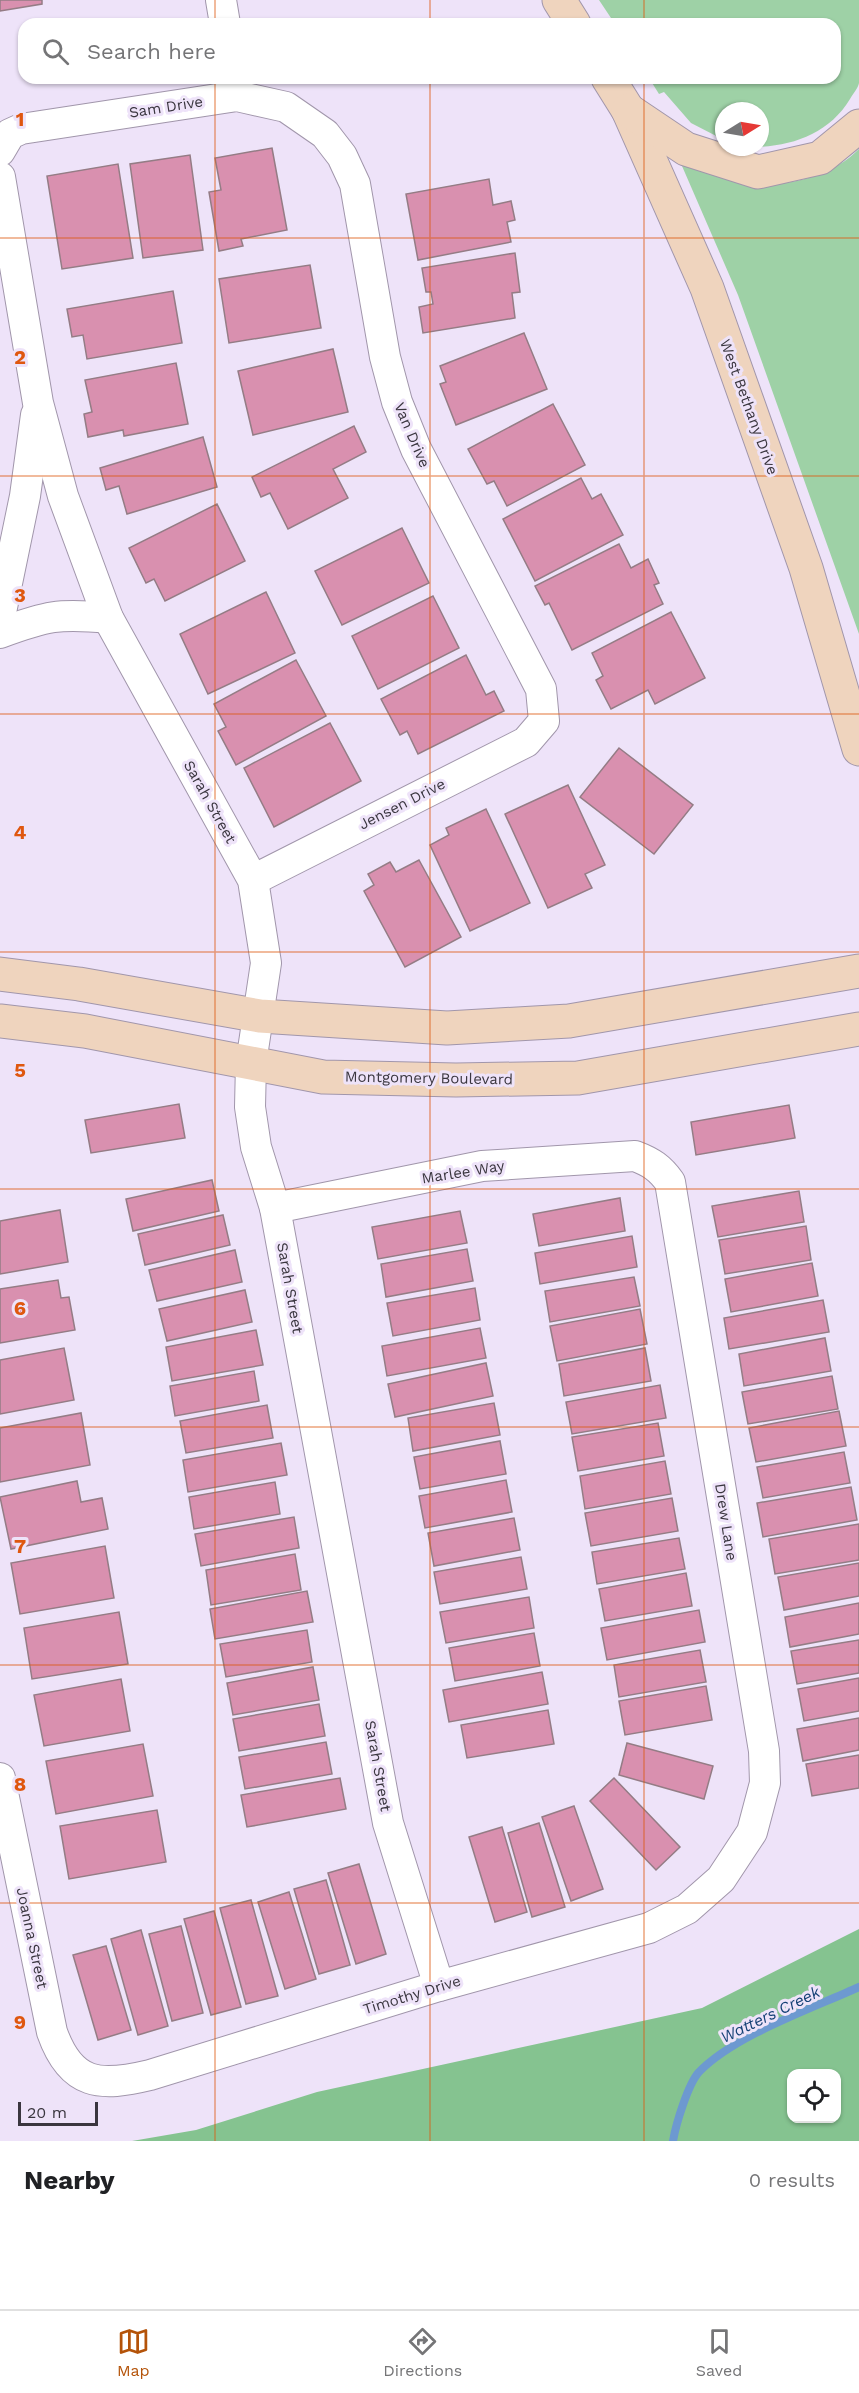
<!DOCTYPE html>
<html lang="en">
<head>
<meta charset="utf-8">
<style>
  body { margin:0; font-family:"Work Sans",sans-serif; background:#f6f6f6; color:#202124 }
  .controls { position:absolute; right:18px; bottom:18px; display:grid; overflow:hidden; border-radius:12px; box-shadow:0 2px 4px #0004 }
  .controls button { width:54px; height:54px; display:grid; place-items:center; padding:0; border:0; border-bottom:2px solid #e0e0e0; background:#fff; color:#202124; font:30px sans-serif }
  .compass { position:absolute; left:715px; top:102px; width:54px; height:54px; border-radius:50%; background:#fff; box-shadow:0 2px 4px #0004; rotate:79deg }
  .scale { position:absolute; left:18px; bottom:15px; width:80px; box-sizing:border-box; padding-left:6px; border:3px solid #3a363f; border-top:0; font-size:16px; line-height:21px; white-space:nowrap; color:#3a363f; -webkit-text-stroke:4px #eee3f9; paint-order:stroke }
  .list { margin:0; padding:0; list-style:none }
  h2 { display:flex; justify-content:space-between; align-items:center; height:78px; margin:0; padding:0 24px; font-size:26px }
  h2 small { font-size:20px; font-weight:400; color:#757577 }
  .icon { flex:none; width:33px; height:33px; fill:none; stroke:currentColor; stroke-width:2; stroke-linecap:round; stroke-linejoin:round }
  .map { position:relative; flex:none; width:859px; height:2141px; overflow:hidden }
  .search { position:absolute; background:#fff; box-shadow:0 2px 4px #0004; left:18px; right:18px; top:18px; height:66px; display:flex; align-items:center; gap:15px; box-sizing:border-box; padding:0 21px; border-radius:18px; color:#757577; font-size:22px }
  .sheet { height:168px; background:#fff }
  nav { display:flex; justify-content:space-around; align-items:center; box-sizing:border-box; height:84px; border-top:2px solid #e0e0e0; background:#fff; font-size:16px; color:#757577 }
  nav a { display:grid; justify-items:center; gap:3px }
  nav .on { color:#b45309 }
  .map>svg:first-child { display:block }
  .green { fill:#9ed1a6 }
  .forest { fill:#85c390; fill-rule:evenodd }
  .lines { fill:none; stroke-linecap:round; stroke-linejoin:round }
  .stream { stroke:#6d99d0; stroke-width:8 }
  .building { fill:#d990af; stroke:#947c85; stroke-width:1.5 }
  .street-casing { stroke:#a196ab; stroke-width:32 }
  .secondary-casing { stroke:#a196ab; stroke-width:35 }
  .street { stroke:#fff; stroke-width:30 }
  .secondary { stroke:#efd4be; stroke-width:33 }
  .grid { fill:none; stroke:#df570f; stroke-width:1.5; stroke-opacity:0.55 }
  .labels { text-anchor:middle; stroke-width:6; stroke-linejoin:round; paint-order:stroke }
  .street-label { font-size:15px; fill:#3a363f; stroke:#eee3f9 }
  .water-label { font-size:16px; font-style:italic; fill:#154175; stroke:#eee3f9 }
  .grid-label { font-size:20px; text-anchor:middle; font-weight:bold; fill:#df570f; stroke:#eee3f9; stroke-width:6; stroke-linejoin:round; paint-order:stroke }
</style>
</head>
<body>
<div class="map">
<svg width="859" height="2141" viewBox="0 0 859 2141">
  <rect width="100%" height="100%" fill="#eee3f9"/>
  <g class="green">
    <path d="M599 0H859C859 23 859 62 859 83 858 88 853 94 850 99 829 134 791 147 752 147H760V111H724V140L691 123 664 92 659 94 649 78H835V24H615Z"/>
    <path d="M859 149V634L738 295 682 166C689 163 705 173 715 176 762 192 823 185 859 149Z"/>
  </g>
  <path class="forest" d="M859 1929V2141H132L196 2130 317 2092 702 2008ZM792 2074H836V2118H792Z"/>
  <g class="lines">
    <path class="stream" d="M673 2141C676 2124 688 2084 699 2072 735 2035 811 2009 859 1987"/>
  </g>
  <g class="building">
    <path d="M0 0H42V4L0 11Z"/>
    <path d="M272 148 287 230 241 239 243 246 219 251 209 192 221 190 215 158Z"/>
    <path d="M190 155 203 250 143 258 130 164Z"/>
    <path d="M118 164 133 258 62 269 47 176Z"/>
    <path d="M489 179 493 205 511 201 515 220 507 222 511 242 418 260 406 194Z"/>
    <path d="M515 253 520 292 512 293 515 318 423 333 419 307 433 304 431 292H426L422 268Z"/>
    <path d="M310 265 321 328 229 343 219 279Z"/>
    <path d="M173 291 182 343 87 359 83 335 72 337 67 309Z"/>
    <path d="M524 333 547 389 456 425 440 384 446 382 440 366Z"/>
    <path d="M333 349 348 412 253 435 238 371Z"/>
    <path d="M176 363 188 424 124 436 123 430 88 437 84 414 92 412 85 380Z"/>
    <path d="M553 404 585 465 507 506 494 481 487 484 468 449Z"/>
    <path d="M354 426 366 452 333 469 348 498 288 529 270 493 261 497 252 477Z"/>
    <path d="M203 437 217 487 127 514 119 486 106 490 100 468Z"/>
    <path d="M581 478 592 499 601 494 623 535 535 581 503 519Z"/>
    <path d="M217 504 245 561 165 601 154 579 146 583 129 548Z"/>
    <path d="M402 528 429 583 342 625 315 571Z"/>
    <path d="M619 544 631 568 648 559 659 583 654 585 663 604 572 650 549 603 545 605 535 586Z"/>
    <path d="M266 592 295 653 208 694 180 634Z"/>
    <path d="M433 596 459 648 378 689 352 636Z"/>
    <path d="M671 612 705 678 655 704 648 690 611 709 596 680 603 676 592 653Z"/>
    <path d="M466 655 486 695 494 691 504 711 418 754 407 731 400 735 381 699Z"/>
    <path d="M296 660 326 716 236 765 218 731 226 727 214 704Z"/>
    <path d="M330 723 361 781 274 827 244 768Z"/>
    <path d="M619 748 693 805 654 854 580 797Z"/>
    <path d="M568 785 605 865 585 874 592 888 548 908 505 814Z"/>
    <path d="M486 809 530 903 470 931 430 845 449 835 446 828Z"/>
    <path d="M419 860 461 937 405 967 364 891 374 885 368 874 390 862 396 872Z"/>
    <path d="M179 1104 185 1138 91 1153 85 1120Z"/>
    <path d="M789 1105 795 1138 696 1155 691 1122Z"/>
    <path d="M212 1180 219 1211 133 1231 126 1199Z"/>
    <path d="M799 1191 804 1222 718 1237 712 1206Z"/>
    <path d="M620 1198 625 1231 539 1246 533 1214Z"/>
    <path d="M60 1210 68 1262 0 1274V1221Z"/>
    <path d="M460 1211 467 1243 378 1259 372 1227Z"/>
    <path d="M223 1215 230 1245 145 1265 138 1234Z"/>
    <path d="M806 1226 811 1260 725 1274 719 1240Z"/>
    <path d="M632 1236 637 1267 540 1284 535 1253Z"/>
    <path d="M467 1249 473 1281 386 1297 381 1264Z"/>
    <path d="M235 1250 242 1282 157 1301 149 1270Z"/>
    <path d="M812 1263 818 1296 731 1312 725 1279Z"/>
    <path d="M634 1277 640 1306 550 1322 545 1291Z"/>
    <path d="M58 1280 61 1298 69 1297 75 1330 0 1343V1289Z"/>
    <path d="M475 1288 480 1320 393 1336 387 1303Z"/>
    <path d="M245 1290 252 1322 167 1341 159 1309Z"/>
    <path d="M823 1300 829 1332 729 1349 724 1318Z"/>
    <path d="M640 1309 647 1344 557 1361 550 1326Z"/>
    <path d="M480 1328 486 1358 387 1376 382 1346Z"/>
    <path d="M256 1330 263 1365 172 1381 166 1347Z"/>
    <path d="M825 1338 831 1371 744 1386 739 1354Z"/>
    <path d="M64 1348 74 1400 0 1414V1360Z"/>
    <path d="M645 1348 651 1381 564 1396 559 1364Z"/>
    <path d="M486 1363 493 1396 395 1417 388 1384Z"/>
    <path d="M254 1371 259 1401 175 1416 170 1386Z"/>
    <path d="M832 1376 838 1409 748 1424 742 1392Z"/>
    <path d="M660 1385 666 1418 572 1434 566 1402Z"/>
    <path d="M494 1403 500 1435 413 1451 408 1418Z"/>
    <path d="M267 1405 273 1438 186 1453 180 1421Z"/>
    <path d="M839 1411 846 1446 756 1462 749 1428Z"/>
    <path d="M81 1413 90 1465 0 1482V1428Z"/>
    <path d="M658 1423 664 1456 578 1471 572 1437Z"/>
    <path d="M500 1441 506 1474 420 1489 414 1457Z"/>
    <path d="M281 1443 287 1475 188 1492 183 1460Z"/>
    <path d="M844 1452 850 1483 763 1498 757 1467Z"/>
    <path d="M665 1461 671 1494 585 1509 580 1476Z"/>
    <path d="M506 1480 512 1512 425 1528 419 1496Z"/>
    <path d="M77 1481 81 1502 102 1498 108 1529 11 1549 0 1497Z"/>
    <path d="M275 1482 280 1514 194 1529 189 1497Z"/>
    <path d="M851 1487 857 1520 763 1537 757 1503Z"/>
    <path d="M672 1498 678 1531 591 1546 585 1513Z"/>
    <path d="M294 1517 299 1548 201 1566 195 1534Z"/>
    <path d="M514 1518 520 1550 434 1566 428 1533Z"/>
    <path d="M859 1524V1560L775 1574 769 1539Z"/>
    <path d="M679 1538 685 1569 597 1584 592 1552Z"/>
    <path d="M105 1546 114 1598 20 1614 11 1563Z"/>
    <path d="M295 1554 301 1590 211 1605 206 1570Z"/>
    <path d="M521 1557 527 1589 440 1604 434 1572Z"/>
    <path d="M859 1563V1596L784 1610 778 1577Z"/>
    <path d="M686 1573 692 1606 605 1621 599 1589Z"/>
    <path d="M307 1591 313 1622 215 1639 210 1609Z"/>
    <path d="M529 1597 534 1628 446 1643 440 1612Z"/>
    <path d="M859 1603V1634L790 1647 785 1617Z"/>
    <path d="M699 1610 705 1642 607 1660 601 1628Z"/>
    <path d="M119 1612 128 1664 32 1679 24 1628Z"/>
    <path d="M307 1630 312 1662 226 1677 220 1644Z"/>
    <path d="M534 1633 540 1666 455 1681 449 1648Z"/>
    <path d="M859 1640V1673L797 1684 791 1651Z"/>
    <path d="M700 1650 706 1682 619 1697 614 1665Z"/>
    <path d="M313 1667 319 1700 233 1715 227 1683Z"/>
    <path d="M542 1672 548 1704 449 1722 443 1690Z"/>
    <path d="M859 1678V1711L804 1721 798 1689Z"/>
    <path d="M121 1679 130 1731 44 1746 34 1695Z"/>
    <path d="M706 1686 712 1720 625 1735 619 1701Z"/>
    <path d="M319 1704 325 1736 239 1751 233 1719Z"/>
    <path d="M548 1710 554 1744 467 1758 461 1725Z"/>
    <path d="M859 1718V1750L803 1761 797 1729Z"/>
    <path d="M326 1742 332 1774 245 1789 239 1757Z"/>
    <path d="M627 1743 713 1766 704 1799 619 1775Z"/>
    <path d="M143 1744 153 1796 56 1814 46 1761Z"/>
    <path d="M859 1755V1788L812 1796 806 1764Z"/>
    <path d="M340 1778 346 1809 247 1827 241 1795Z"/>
    <path d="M614 1778 680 1847 656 1870 590 1801Z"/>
    <path d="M574 1806 603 1889 571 1901 542 1817Z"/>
    <path d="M157 1810 166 1862 69 1879 60 1826Z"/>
    <path d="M539 1823 565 1907 532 1917 508 1833Z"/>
    <path d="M502 1827 527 1912 495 1922 469 1837Z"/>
    <path d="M359 1864 386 1954 356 1964 328 1873Z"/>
    <path d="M326 1880 350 1965 319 1974 294 1889Z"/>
    <path d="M289 1892 316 1979 285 1989 258 1902Z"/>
    <path d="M251 1900 278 1996 246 2004 220 1908Z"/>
    <path d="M214 1911 241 2007 211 2015 184 1919Z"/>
    <path d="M181 1926 203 2013 172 2021 149 1934Z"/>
    <path d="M141 1930 168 2026 138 2035 111 1939Z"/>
    <path d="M106 1946 131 2030 98 2040 73 1955Z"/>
  </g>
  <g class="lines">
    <defs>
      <g id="street">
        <path d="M221 0 225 24"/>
        <path d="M0 151 10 134 21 129 237 96 286 107 325 134 342 156 355 184 385 357 397 402 416 449 541 689 544 721 526 742 253 880"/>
        <path d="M0 177 38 403 63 496 108 618 253 880 266 963 251 1063 250 1107 256 1147 275 1208 388 1823 439 1986"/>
        <path d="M0 617 25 496 36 415"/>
        <path d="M0 633C46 616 59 613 108 618"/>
        <path d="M0 1778 52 2032C71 2086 100 2087 150 2075L439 1986 649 1928 687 1909 721 1879 752 1832 765 1783 764 1751 670 1182C660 1168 651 1162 635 1156L482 1166 275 1208"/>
      </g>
      <g id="secondary">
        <path d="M559 0 574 24"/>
        <path d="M608 78 628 110 707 288 806 568 859 749"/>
        <path d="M628 110 686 149 758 172 820 158 859 126"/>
        <path d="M0 974 79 984 260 1016 447 1028 569 1021 859 971"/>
        <path d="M0 1021 85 1031 323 1077 456 1080 578 1078 859 1029"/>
      </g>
    </defs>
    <use href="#street" class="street-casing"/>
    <use href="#secondary" class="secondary-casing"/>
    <use href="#street" class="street"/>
    <use href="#secondary" class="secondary"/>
  </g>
  <path class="grid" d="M215 0V24M430 0V24M644 0V24M215 78V2141M430 78V2141M644 78V2141M0 238H859M0 476H859M0 714H859M0 952H859M0 1189H859M0 1427H859M0 1665H859M0 1903H859"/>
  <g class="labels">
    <g class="street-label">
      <text transform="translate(166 107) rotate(-9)" y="5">Sam Drive</text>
      <text transform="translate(749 407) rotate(70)" y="5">West Bethany Drive</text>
      <text transform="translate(412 435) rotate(67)" y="5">Van Drive</text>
      <text transform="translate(210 802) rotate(61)" y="5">Sarah Street</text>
      <text transform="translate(402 804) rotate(-27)" y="5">Jensen Drive</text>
      <text transform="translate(429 1078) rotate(1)" y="5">Montgomery Boulevard</text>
      <text transform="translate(463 1172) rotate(-9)" y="5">Marlee Way</text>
      <text transform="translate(290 1288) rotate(80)" y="5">Sarah Street</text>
      <text transform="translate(726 1522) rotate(81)" y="5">Drew Lane</text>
      <text transform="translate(378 1766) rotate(80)" y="5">Sarah Street</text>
      <text transform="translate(32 1938) rotate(78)" y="5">Joanna Street</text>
      <text transform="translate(412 1995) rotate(-17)" y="5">Timothy Drive</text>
    </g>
    <g class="water-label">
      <text transform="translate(770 2014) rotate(-26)" y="6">Watters Creek</text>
    </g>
  </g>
  <g class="grid-label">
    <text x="20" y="126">1</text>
    <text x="20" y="364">2</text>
    <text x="20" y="602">3</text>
    <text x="20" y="839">4</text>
    <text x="20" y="1077">5</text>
    <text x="20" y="1315">6</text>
    <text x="20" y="1553">7</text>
    <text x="20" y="1791">8</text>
    <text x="20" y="2029">9</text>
  </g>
</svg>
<div class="controls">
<button><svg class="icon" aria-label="locate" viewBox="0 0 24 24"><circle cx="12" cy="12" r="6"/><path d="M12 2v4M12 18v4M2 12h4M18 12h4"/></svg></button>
</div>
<svg class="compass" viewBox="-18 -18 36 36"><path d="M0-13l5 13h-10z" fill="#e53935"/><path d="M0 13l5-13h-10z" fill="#757577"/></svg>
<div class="scale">20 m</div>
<div class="search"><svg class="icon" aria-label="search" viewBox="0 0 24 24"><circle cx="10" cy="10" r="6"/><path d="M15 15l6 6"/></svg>Search here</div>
</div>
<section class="sheet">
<h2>Nearby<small>0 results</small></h2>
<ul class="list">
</ul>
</section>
<nav>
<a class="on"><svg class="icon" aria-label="map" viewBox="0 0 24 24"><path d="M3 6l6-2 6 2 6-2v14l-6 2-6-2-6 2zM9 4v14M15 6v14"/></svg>Map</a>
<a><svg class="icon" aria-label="directions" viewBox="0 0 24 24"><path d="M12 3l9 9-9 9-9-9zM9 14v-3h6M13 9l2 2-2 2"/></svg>Directions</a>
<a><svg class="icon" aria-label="saved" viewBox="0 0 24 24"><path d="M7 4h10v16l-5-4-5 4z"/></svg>Saved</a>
</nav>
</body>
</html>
